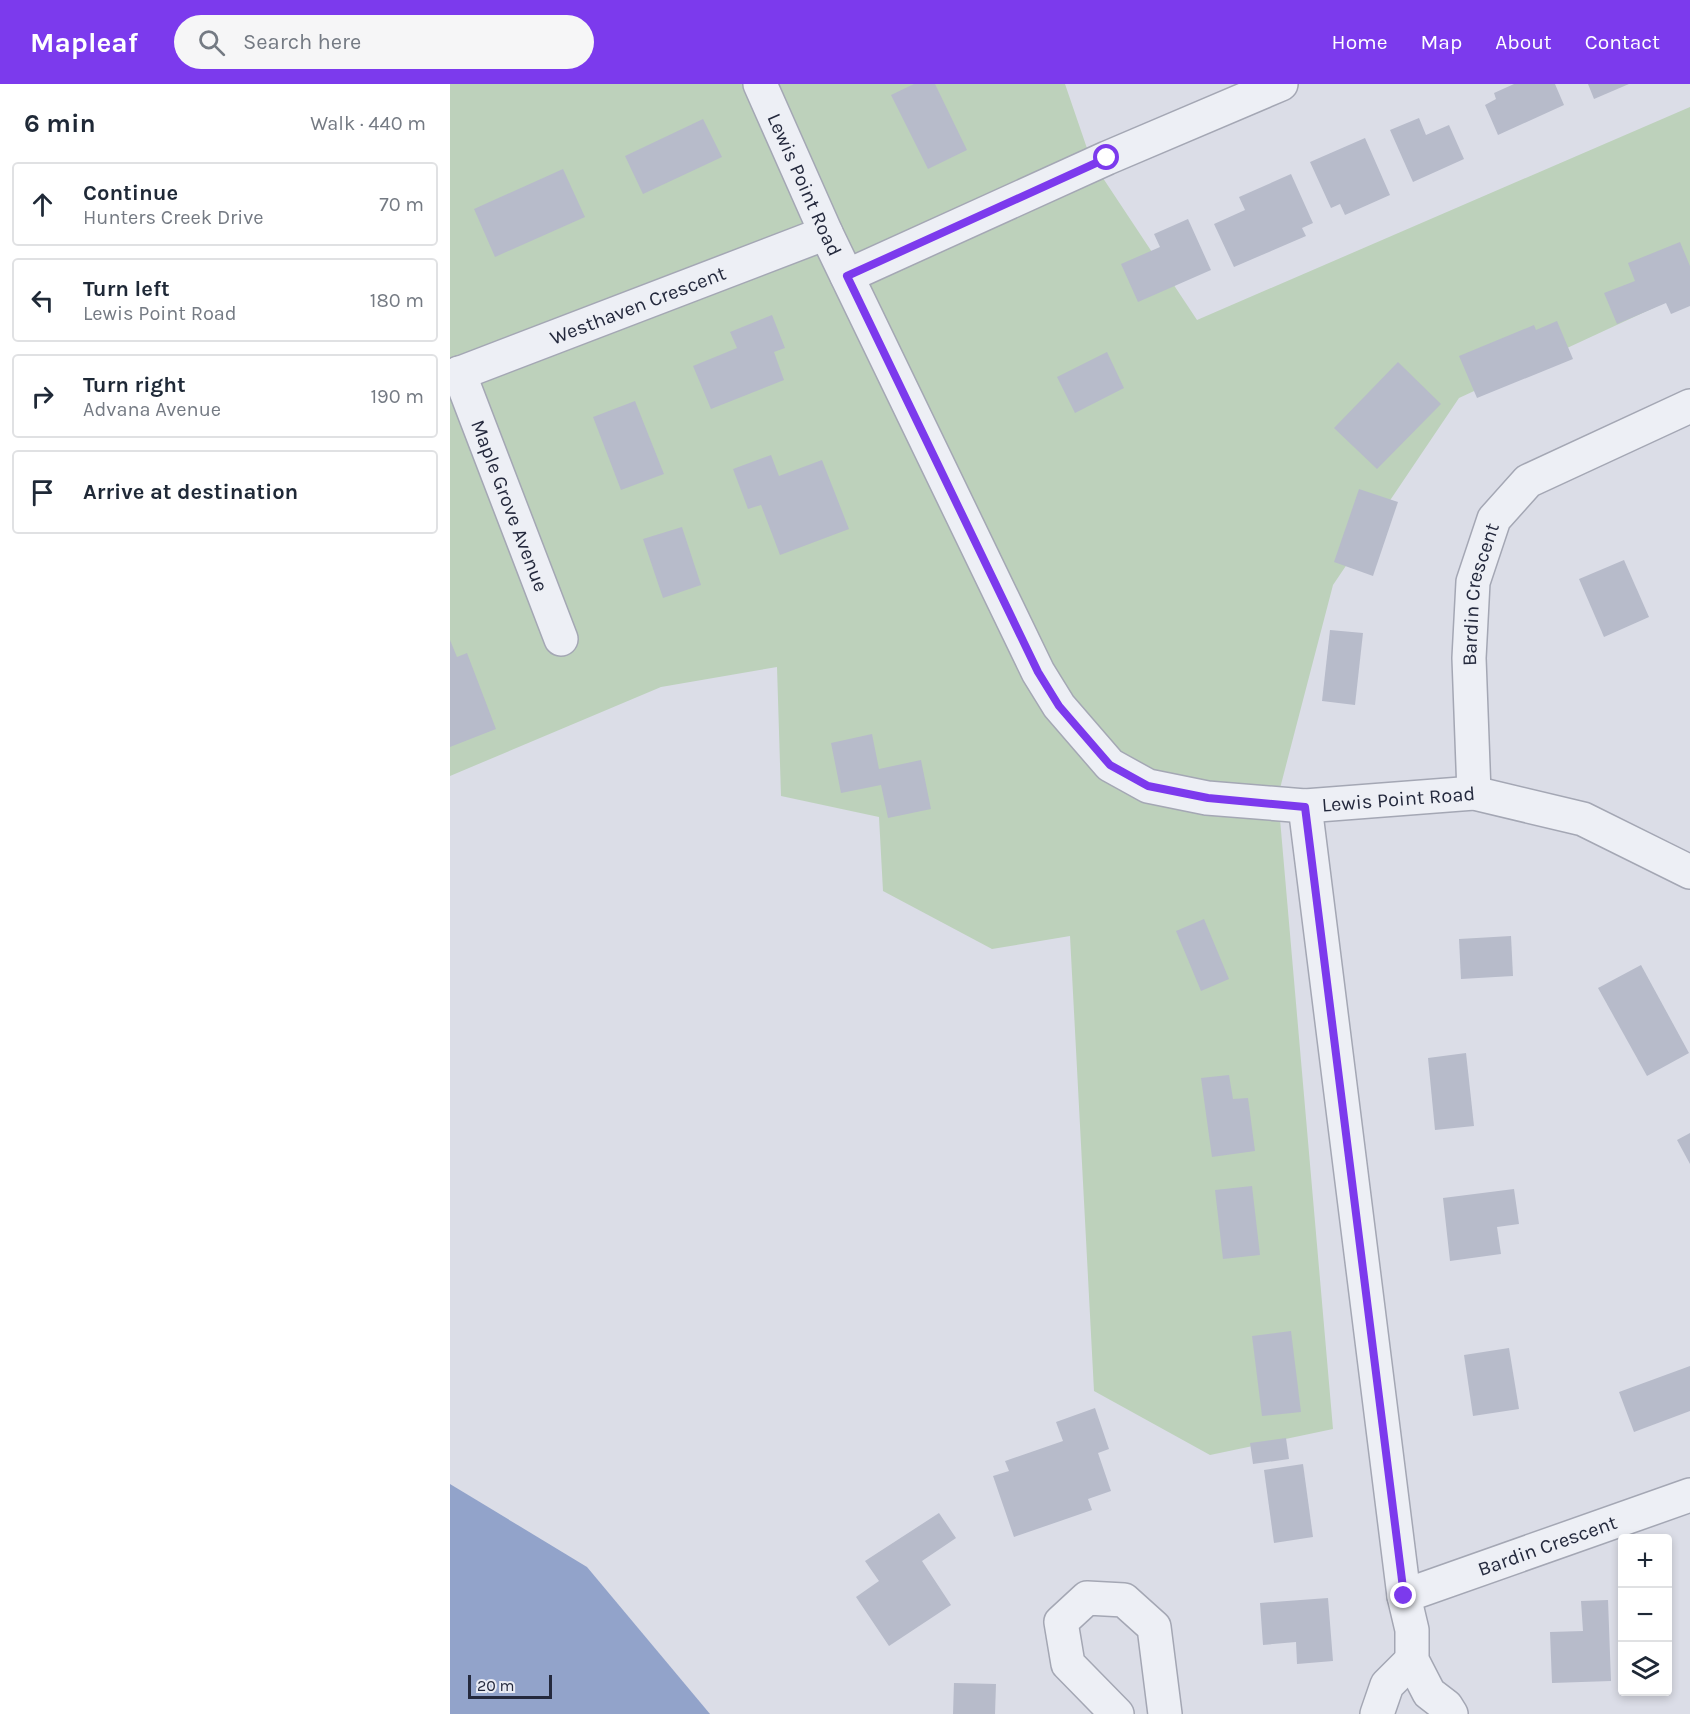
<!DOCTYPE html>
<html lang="en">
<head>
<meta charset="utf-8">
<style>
  body { margin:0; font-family:Karla,sans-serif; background:#f6f6f7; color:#1f2937 }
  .controls { position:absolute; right:18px; bottom:18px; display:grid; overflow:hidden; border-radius:6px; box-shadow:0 3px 9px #0003 }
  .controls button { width:54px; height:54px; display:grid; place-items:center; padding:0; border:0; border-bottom:2px solid #e0e1e3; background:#fff; color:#1f2937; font:30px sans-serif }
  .scale { position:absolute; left:18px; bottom:15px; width:84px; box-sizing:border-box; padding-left:6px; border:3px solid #24293d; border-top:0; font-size:16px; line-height:21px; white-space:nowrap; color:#24293d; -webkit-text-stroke:4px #eaecf4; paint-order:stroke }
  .stop { position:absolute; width:18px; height:18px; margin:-14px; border:4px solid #7c3aed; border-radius:50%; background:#fff }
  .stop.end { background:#7c3aed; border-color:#fff; box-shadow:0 2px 6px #0008 }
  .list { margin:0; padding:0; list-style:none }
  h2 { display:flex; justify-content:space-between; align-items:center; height:78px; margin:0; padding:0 24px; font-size:26px }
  h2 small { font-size:20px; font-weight:400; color:#747a83 }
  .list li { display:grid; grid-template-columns:39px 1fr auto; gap:18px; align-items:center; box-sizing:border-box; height:84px; margin:0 12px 12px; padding:0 12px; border:2px solid #e0e1e3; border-radius:6px }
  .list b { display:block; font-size:22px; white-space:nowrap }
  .list p { margin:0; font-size:20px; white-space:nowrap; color:#747a83 }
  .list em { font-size:20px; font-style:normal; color:#747a83 }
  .icon { flex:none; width:33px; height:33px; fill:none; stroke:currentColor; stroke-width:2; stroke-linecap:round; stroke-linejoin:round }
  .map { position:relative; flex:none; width:1240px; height:1630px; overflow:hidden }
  header { display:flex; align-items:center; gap:36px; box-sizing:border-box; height:84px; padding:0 30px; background:#7c3aed; color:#fff }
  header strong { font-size:28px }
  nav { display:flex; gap:33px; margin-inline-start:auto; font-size:21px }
  .search { width:420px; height:54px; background:#f6f6f7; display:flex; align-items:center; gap:15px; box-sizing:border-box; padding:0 21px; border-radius:33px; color:#747a83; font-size:22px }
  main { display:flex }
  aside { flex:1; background:#fff }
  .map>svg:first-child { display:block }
  .green { fill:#bdd1bb }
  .water { fill:#92a3ca }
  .building { fill:#b7bbca }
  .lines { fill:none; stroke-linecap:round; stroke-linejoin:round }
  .minor-casing { stroke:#a4a7b4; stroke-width:36 }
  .minor { stroke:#edeff5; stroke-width:33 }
  .route { stroke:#7c3aed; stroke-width:8 }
  .labels { text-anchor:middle; stroke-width:4.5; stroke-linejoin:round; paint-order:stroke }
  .street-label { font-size:20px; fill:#24293d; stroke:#eaecf4 }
</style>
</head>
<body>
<header>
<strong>Mapleaf</strong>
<div class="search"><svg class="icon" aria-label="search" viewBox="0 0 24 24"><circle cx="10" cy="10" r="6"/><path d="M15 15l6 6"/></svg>Search here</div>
<nav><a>Home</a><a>Map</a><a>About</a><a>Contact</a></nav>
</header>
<main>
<aside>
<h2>6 min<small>Walk · 440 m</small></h2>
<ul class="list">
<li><svg class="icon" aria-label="ahead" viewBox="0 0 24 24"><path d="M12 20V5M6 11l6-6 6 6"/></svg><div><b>Continue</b><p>Hunters Creek Drive</p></div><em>70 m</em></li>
<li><svg class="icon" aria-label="left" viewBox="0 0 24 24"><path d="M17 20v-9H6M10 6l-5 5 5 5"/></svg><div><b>Turn left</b><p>Lewis Point Road</p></div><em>180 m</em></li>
<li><svg class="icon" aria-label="right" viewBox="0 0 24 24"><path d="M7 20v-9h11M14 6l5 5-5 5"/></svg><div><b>Turn right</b><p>Advana Avenue</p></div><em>190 m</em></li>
<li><svg class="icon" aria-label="arrive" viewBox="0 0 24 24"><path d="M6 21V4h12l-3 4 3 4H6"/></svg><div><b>Arrive at destination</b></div></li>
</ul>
</aside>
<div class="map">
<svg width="1240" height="1630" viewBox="0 0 1240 1630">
  <rect width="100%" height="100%" fill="#dbdde7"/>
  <path class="green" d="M0 0H615L641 76 747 236 1240 23V207L1009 314 883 501 828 712 883 1345 760 1371 644 1307 620 852 542 865 433 807 429 733 331 712 327 583 211 603 0 692Z"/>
  <path class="water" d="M0 1400 137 1483 260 1630H0Z"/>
  <g class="building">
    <path d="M464 0H485L517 66 478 85 441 11Z"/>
    <path d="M1064 0H1105L1114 21 1048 51 1035 21 1046 15 1044 9Z"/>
    <path d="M1138 0H1179L1144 15Z"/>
    <path d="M969 34 976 51 999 41 1014 75 963 98 940 46Z"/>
    <path d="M253 35 272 73 193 110 175 72Z"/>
    <path d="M915 54 940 111 895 131 890 120 881 124 860 78Z"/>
    <path d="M113 85 135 133 45 173 24 125Z"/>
    <path d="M841 90 863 139 852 144 856 152 784 183 764 140 795 126 789 113Z"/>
    <path d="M738 135 761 186 688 218 671 180 710 163 704 150Z"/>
    <path d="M1230 158 1240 182V222L1221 230 1216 219 1167 240 1154 209 1185 197 1178 179Z"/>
    <path d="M322 231 335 264 324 268 334 296 261 325 243 282 287 264 280 248Z"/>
    <path d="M1107 237 1123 275 1027 314 1009 272 1084 241 1086 246Z"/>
    <path d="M657 268 674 304 625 329 607 293Z"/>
    <path d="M948 278 991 320 927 385 884 344Z"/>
    <path d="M185 317 214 390 171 406 143 333Z"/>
    <path d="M321 371 329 392 372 376 399 445 330 471 311 421 298 425 283 385Z"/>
    <path d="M909 405 948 418 923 492 884 478Z"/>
    <path d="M232 443 251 501 213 514 193 455Z"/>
    <path d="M1174 476 1199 533 1154 553 1129 495Z"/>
    <path d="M880 546 913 549 905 621 872 617Z"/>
    <path d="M0 556 7 573 17 569 46 645 0 663Z"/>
    <path d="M422 650 429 685 471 676 481 725 438 734 431 701 391 709 381 659Z"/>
    <path d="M754 835 779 895 751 907 726 847Z"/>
    <path d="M1061 852 1063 892 1011 895 1009 855Z"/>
    <path d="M1191 881 1239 969 1197 992 1148 904Z"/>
    <path d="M1016 969 1024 1042 985 1046 978 974Z"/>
    <path d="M779 991 783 1015 798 1014 805 1067 762 1073 751 994Z"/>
    <path d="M1240 1049V1080L1227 1056Z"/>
    <path d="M802 1102 810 1171 773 1175 765 1106Z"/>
    <path d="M1064 1105 1069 1140 1047 1143 1051 1170 1000 1177 993 1114Z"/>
    <path d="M841 1247 851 1328 812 1332 802 1252Z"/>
    <path d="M1059 1264 1069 1325 1023 1332 1014 1271Z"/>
    <path d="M1240 1282V1327L1184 1348 1169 1308Z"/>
    <path d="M645 1324 659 1365 648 1369 661 1407 638 1415 642 1426 564 1453 543 1392 559 1387 555 1377 613 1357 606 1338Z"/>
    <path d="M836 1354 839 1375 803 1380 800 1359Z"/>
    <path d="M853 1380 863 1453 824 1459 814 1386Z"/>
    <path d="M489 1429 506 1454 472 1477 501 1521 439 1562 406 1513 429 1497 415 1477Z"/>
    <path d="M878 1514 883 1577 847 1580 846 1558 813 1561 810 1519Z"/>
    <path d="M1158 1516 1161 1597 1102 1599 1100 1548 1133 1547 1131 1517Z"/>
    <path d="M504 1599 546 1600 545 1630H503Z"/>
  </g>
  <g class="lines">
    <defs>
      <g id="minor">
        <path id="s1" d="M310 0 376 149 588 588 609 622 660 681 698 702 757 714 855 722 1024 709 1133 735 1240 788"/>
        <path d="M397 192 657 74 831 0"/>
        <path id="s2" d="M9 289 111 555"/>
        <path id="s3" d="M0 293 376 149"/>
        <path id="s4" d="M1024 709 1019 574 1023 498 1044 435 1078 397 1240 322"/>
        <path d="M855 722 954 1512 962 1546V1576L979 1609 996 1622 1001 1630"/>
        <path id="s5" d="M954 1512 1240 1411"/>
        <path d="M667 1630 618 1580 611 1538 637 1514 674 1516 704 1543 715 1630"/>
        <path d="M927 1630 937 1601 962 1576"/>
      </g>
    </defs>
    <use href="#minor" class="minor-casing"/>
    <use href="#minor" class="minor"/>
  </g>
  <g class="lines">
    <path class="route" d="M657 74 397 192 588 588 609 622 660 681 698 702 758 714 855 723 954 1512"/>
  </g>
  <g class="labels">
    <g class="street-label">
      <text dy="7" stroke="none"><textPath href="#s1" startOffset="110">Lewis Point Road</textPath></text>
      <text dy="7" stroke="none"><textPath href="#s3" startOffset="201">Westhaven Crescent</textPath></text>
      <text dy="7" stroke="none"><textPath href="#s2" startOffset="142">Maple Grove Avenue</textPath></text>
      <text dy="7" stroke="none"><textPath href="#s4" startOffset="200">Bardin Crescent</textPath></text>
      <text dy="7" stroke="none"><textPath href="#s1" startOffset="1064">Lewis Point Road</textPath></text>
      <text dy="7" stroke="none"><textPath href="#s5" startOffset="152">Bardin Crescent</textPath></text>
    </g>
  </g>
</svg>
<div class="controls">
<button>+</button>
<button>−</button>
<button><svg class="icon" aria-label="layers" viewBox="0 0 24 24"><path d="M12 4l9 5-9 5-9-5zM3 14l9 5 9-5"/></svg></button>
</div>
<div class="scale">20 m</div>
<div class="stop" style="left:657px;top:74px"></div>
<div class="stop end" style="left:954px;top:1512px"></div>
</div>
</main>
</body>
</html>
